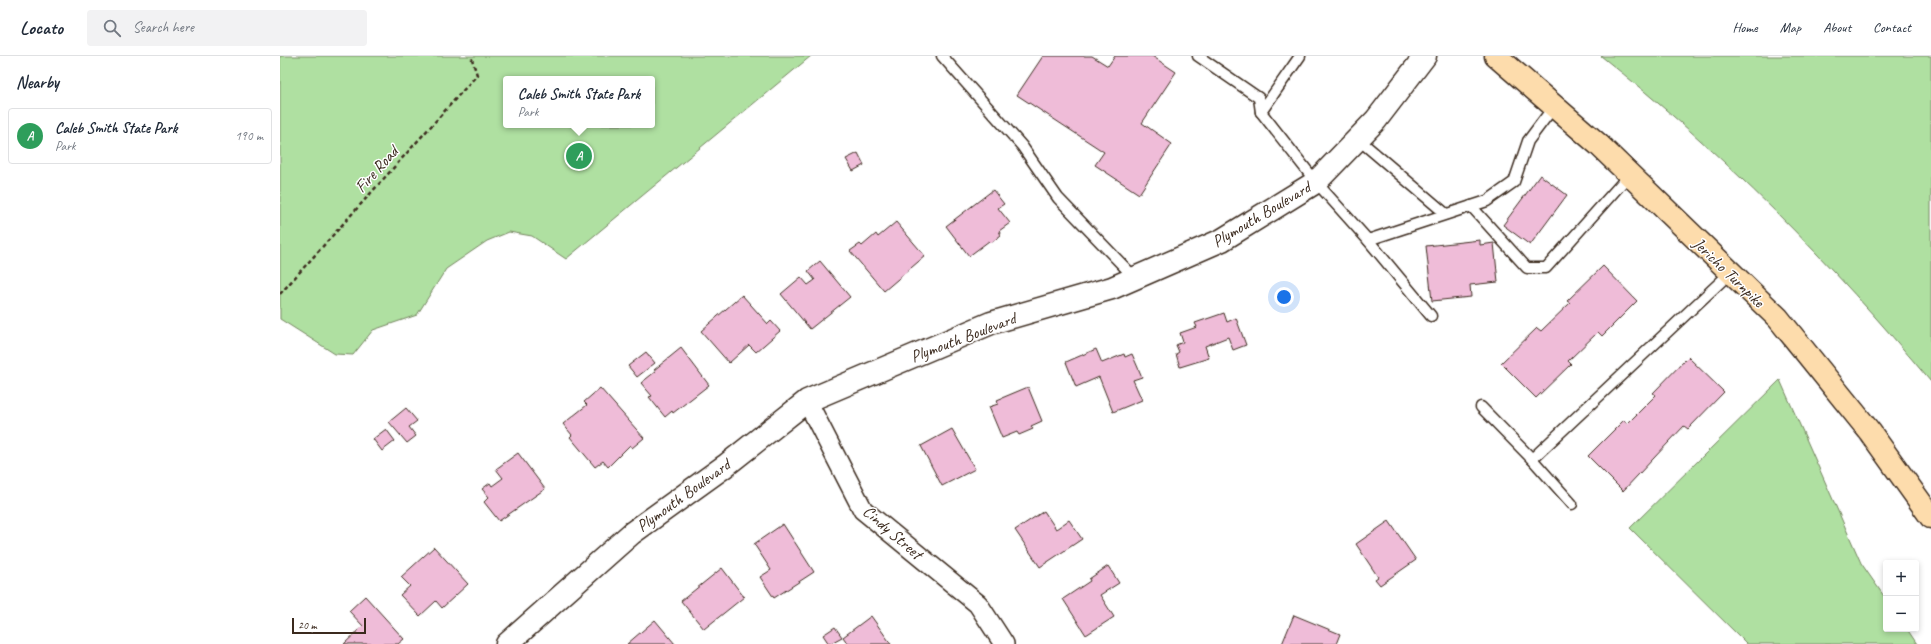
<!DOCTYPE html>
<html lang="en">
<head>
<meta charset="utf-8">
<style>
  body { margin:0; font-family:Caveat,sans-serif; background:#f2f2f3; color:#1f2937 }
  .controls { position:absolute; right:12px; bottom:12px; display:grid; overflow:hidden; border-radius:4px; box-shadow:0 2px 6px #0003 }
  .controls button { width:36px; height:36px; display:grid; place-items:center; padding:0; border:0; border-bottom:1px solid #e0e1e3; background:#fff; color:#1f2937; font:20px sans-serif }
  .scale { position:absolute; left:12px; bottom:10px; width:74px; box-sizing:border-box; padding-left:4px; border:2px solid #3b2a1e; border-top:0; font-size:11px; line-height:14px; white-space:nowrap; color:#3b2a1e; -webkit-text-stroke:3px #fff; paint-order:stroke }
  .you { position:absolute; left:1004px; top:241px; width:14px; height:14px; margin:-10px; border:3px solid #fff; border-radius:50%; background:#1a73e8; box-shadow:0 0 0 6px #1a73e833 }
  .badge { display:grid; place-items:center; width:26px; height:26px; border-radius:50%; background:#c8321e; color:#fff; font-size:13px; font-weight:700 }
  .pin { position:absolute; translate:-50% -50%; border:2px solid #fff; box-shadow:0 1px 4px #0006 }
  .popup { position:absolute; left:223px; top:20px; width:152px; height:52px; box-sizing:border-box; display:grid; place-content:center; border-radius:4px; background:#fff; filter:drop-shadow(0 1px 3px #0005); font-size:13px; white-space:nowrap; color:#747a83 }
  .popup b { font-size:15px; color:#1f2937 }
  .popup::after { content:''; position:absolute; left:50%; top:100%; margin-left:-8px; border:8px solid transparent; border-top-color:#fff }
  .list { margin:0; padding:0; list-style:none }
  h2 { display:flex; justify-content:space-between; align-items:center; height:52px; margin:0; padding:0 16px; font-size:17px }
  h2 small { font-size:13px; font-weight:400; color:#747a83 }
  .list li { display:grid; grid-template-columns:26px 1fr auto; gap:12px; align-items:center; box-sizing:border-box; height:56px; margin:0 8px 8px; padding:0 8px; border:1px solid #e0e1e3; border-radius:4px }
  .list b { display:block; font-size:15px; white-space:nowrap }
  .list p { margin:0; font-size:13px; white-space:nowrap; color:#747a83 }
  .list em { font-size:13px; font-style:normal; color:#747a83 }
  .icon { flex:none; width:22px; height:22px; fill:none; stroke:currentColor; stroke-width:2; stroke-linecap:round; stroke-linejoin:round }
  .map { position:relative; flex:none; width:1651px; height:588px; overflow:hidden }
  header { display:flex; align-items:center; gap:24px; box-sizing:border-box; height:56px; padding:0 20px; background:#fff; border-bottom:1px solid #e0e1e3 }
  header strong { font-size:19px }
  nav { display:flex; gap:22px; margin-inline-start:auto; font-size:14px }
  .search { width:280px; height:36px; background:#f2f2f3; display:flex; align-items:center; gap:10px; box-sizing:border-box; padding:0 14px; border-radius:4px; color:#747a83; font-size:15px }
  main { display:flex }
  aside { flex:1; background:#fff }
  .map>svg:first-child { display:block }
  .green { fill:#afe0a1; stroke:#758560; fill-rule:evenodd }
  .building { fill:#efbcd8; stroke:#3b2a1e }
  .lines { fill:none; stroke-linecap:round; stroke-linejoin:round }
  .lane-casing { stroke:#3b2a1e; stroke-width:13 }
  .street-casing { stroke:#3b2a1e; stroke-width:22 }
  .secondary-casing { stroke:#3b2a1e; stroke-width:25 }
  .primary-casing { stroke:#3b2a1e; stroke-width:25 }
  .path { stroke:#3b2a1e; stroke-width:2.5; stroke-dasharray:4 3; stroke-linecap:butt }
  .lane { stroke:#fff; stroke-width:10 }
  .street { stroke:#fff; stroke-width:19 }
  .secondary { stroke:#fff; stroke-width:22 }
  .primary { stroke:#fddcac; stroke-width:22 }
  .labels { text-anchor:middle; stroke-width:3; stroke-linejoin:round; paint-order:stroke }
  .street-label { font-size:17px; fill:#3b2a1e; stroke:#fff }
</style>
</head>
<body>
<header>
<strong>Locato</strong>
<div class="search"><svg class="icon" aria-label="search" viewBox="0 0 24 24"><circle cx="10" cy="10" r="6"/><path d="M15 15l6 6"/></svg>Search here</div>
<nav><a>Home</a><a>Map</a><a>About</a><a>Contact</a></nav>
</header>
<main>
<aside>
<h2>Nearby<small></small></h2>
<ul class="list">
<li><span class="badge" style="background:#2e9e5b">A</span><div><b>Caleb Smith State Park</b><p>Park</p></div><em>190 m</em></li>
</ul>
</aside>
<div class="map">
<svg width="1651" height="588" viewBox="0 0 1651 588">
  <rect width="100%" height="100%" fill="#fff"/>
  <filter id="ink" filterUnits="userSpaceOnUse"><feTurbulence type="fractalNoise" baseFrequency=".025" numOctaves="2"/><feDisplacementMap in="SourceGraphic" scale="8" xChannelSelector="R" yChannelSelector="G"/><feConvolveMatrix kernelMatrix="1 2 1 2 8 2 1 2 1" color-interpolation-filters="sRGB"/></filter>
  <g filter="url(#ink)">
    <g class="green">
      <path d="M0 0H531L286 203 252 180 229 176 207 185 166 213 137 259 93 274 73 299 55 298 0 263ZM226 23H372V69H226Z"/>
      <path d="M1321 0H1651V326C1552 207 1442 96 1321 0Z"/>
      <path d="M1500 324 1581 507 1606 543V573H1627L1637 588H1467L1350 472Z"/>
    </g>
    <g class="building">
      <path d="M763 0H812L828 10 835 0H872L896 16 862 67 892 88 859 138 815 109 824 96 737 39Z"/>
      <path d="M578 97 584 109 573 115 566 103Z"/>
      <path d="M1260 119 1287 139 1250 189 1223 169Z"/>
      <path d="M713 134 724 148 718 152 730 167 719 175 721 179 711 187 709 185 689 200 666 170Z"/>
      <path d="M616 166 645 200 604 235 570 195 580 188 582 190 596 178 598 181Z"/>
      <path d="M1200 184V189L1214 187 1218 226 1190 229 1191 241 1152 245 1146 190Z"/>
      <path d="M540 205 570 241 530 273 501 238 521 221 528 229 535 224 528 215Z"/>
      <path d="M1323 210 1357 245 1322 280 1318 276 1288 305 1291 308 1256 342 1221 307 1257 272 1261 275 1290 247 1287 245Z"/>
      <path d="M462 239 488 268 491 265 500 275 476 296 469 289 449 307 421 275Z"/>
      <path d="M944 257 947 266 956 262 966 289 953 294 948 281 925 290 929 302 900 311 896 298 899 296 896 289 903 286 900 277 917 271 915 267Z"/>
      <path d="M401 292 429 329 393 357 392 355 385 361 369 341 372 340 361 327 376 315 374 314Z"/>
      <path d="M816 293 822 307 844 298 845 301 852 298 862 321 853 324 862 344 833 356 819 321 796 331 786 306Z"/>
      <path d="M366 296 375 307 357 321 348 310Z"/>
      <path d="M1408 301 1444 336 1408 373 1404 370 1343 435 1308 400 1344 364 1347 368 1376 339 1373 337Z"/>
      <path d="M748 331 762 365 751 370 753 373 739 379 737 376 722 382 709 351 718 348 717 344Z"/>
      <path d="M320 332 364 382 352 392 350 389 328 411 323 405 315 411 290 381 292 379 283 368 307 349 304 346Z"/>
      <path d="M126 352 137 365 129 371 136 380 127 387 109 366Z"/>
      <path d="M106 373 115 385 102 395 93 383Z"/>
      <path d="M672 373 695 413 662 430 641 390Z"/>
      <path d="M238 397 265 433 219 465 204 446 209 441 202 433 210 427 212 430 223 422 216 413Z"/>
      <path d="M764 455 776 473 789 464 802 483 760 511 735 474Z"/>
      <path d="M1109 465 1136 504 1100 529 1095 523 1098 521 1076 488Z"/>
      <path d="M503 468 534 516 494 542 480 521 491 514 474 488Z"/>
      <path d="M154 491 188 528 162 552 156 545 140 560 120 539 130 530 121 521Z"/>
      <path d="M828 510 839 527 820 539 834 561 806 579 783 543 810 525 809 523Z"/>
      <path d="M442 512 464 541 424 573 401 545Z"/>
      <path d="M85 540 124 583 118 588H64L83 570 69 555Z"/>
      <path d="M1014 559 1060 578 1056 588H1002Z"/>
      <path d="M591 560 611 588H568L563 581Z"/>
      <path d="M375 564 395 588H347Z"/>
      <path d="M555 571 562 581 549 588 543 579Z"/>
    </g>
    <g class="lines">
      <defs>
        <g id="lane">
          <path d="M662 0 742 90 778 142 855 222"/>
          <path d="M918 0 979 42 981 56 1036 126 1088 184 1207 145 1234 126 1248 85 1275 49"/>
          <path d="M981 56 1020 0"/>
          <path d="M1078 83 1166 158"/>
          <path d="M1191 150 1247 212H1266L1349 119"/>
          <path d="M1088 184 1151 260"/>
          <path d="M1201 351 1252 403 1450 217"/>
          <path d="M1252 403 1292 448"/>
        </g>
        <path id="street" d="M527 345 583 454 698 548 724 588"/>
        <path id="secondary" d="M227 588 352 477 445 410 527 345 711 267 832 232 942 184 1036 126 1096 64 1145 0"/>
        <path id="primary" d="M1216 0 1319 89 1498 262 1590 376 1651 461"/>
      </defs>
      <use href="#lane" class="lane-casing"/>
      <use href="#street" class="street-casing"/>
      <use href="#secondary" class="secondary-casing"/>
      <use href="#primary" class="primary-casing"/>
      <path class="path" d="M0 238 197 19 191 0"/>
      <use href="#lane" class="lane"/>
      <use href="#street" class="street"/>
      <use href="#secondary" class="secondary"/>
      <use href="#primary" class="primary"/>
    </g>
  </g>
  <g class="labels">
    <g class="street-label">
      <text transform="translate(96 113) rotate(-48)" y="6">Fire Road</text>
      <text transform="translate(981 158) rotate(-31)" y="6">Plymouth Boulevard</text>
      <text transform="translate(1449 216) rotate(44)" y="6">Jericho Turnpike</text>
      <text transform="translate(683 281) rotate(-21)" y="6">Plymouth Boulevard</text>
      <text transform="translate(403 439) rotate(-36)" y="6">Plymouth Boulevard</text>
      <text transform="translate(613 476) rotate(41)" y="6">Cindy Street</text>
    </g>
  </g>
</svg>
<div class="controls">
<button>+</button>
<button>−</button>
</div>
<div class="scale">20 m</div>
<div class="you"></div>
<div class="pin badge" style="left:299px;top:100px;background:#2e9e5b">A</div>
<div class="popup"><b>Caleb Smith State Park</b>Park</div>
</div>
</main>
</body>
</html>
